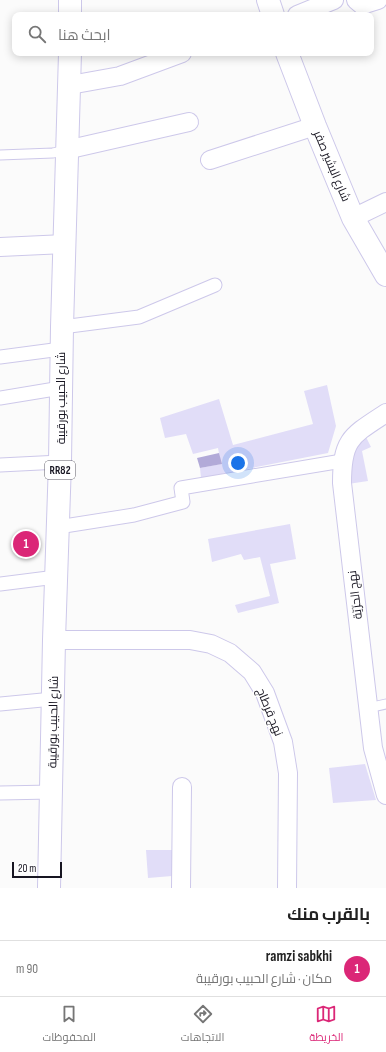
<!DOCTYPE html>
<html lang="ar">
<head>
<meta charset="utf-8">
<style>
  body { margin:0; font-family:"Sofia Sans Condensed",Cairo,sans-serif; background:#f6f6f6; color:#222; direction:rtl }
  .scale { position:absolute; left:12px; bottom:10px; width:50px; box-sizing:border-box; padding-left:4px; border:2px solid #171521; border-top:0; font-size:11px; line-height:14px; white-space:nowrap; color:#171521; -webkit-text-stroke:3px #fff; paint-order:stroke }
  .you { position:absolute; left:238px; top:463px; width:14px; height:14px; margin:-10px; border:3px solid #fff; border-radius:50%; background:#1a73e8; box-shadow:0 0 0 6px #1a73e833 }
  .badge { display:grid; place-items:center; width:26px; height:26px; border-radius:50%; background:#db2777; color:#fff; font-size:13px; font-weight:700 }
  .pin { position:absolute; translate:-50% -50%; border:2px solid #fff; box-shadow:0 1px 4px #0006 }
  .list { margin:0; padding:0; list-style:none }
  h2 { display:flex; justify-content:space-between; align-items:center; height:52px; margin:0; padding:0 16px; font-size:17px }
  h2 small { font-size:13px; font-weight:400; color:#767676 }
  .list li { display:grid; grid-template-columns:26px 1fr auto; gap:12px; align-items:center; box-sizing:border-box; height:56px; padding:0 16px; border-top:1px solid #e0e0e0 }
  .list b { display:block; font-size:15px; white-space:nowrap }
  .list p { margin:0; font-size:13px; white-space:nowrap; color:#767676 }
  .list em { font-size:13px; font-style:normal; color:#767676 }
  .icon { flex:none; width:22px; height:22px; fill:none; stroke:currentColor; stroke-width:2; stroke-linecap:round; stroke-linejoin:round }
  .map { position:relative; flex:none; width:386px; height:888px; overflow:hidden; direction:ltr }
  .search { position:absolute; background:#fff; box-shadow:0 2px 10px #0003; left:12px; right:12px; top:12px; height:44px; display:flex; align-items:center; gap:10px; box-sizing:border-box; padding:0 14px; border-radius:8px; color:#767676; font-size:15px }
  .sheet { height:108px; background:#fff }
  nav { display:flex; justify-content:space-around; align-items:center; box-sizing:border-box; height:56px; border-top:1px solid #e0e0e0; background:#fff; font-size:11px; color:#767676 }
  nav a { display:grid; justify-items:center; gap:2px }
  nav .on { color:#db2777 }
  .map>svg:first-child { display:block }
  .green { fill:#e1ddf8 }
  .water { fill:#b2aad8 }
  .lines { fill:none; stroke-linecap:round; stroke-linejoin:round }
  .service-casing { stroke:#cdc8ea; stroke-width:11 }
  .pedestrian-casing { stroke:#cdc8ea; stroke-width:15 }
  .minor-casing { stroke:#cdc8ea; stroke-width:20 }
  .tertiary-casing { stroke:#cdc8ea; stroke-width:24 }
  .primary-casing { stroke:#cdc8ea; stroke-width:24 }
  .service { stroke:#fff; stroke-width:9 }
  .pedestrian { stroke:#fff; stroke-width:13 }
  .minor { stroke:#fff; stroke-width:18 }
  .tertiary { stroke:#fff; stroke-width:22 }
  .primary { stroke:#fff; stroke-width:22 }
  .labels { text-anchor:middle; stroke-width:3; stroke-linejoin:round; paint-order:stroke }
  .shield { fill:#fff; stroke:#5d5b64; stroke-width:1 }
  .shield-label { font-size:11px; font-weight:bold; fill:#171521 }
  .street-label { font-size:12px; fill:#171521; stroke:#fff }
</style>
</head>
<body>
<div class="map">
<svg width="386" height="888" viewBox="0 0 386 888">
  <rect width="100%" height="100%" fill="#fbfbfb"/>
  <g class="green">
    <path d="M327 385 336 426 328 453 201 478 200 468 221 464 218 448 193 454 186 434 165 438 160 418 219 399 233 445 313 424 304 391Z"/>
    <path d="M366 437 371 447 362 451 368 481 348 484C347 466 352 450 366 437Z"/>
    <path d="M290 524 296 559 270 564 279 603 238 613 235 605 270 596 260 557 244 560 241 554 212 562 208 539Z"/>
    <path d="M365 764 376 800 333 803 329 768Z"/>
    <path d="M146 850H173L172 876 148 878Z"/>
  </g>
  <path class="water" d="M219 453 222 464 200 468 197 458Z"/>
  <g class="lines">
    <defs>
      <g id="service">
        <path d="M0 155 53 153 66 150"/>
        <path d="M368 708 386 704"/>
      </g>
      <g id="pedestrian">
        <path d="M62 327 139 317 215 285"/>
        <path d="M0 357 61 349"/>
        <path d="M0 398 61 388"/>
        <path d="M0 465 60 462"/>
        <path d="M58 527 134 515 183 502 181 488 342 461"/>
        <path d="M0 584 56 577"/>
        <path d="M0 704 53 699"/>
        <path d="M0 793 52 792"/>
      </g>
      <g id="minor">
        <path d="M356 0 362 5 378 0"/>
        <path d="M297 15 334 0"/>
        <path d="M70 85 120 76 182 53"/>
        <path d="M66 150 189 122"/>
        <path d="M210 160 315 126"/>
        <path d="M353 218 386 202"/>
        <path d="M0 247 65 244"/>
        <path d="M386 413C351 436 342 439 342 483L373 748 386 795"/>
        <path d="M54 640H190L211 644 230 653 252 672 265 693 283 742 288 773 287 888"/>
        <path d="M181 888 182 787"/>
      </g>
      <g id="tertiary">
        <path d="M268 0 273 15"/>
        <path d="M287 53 315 126 353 218 386 275"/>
      </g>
      <g id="primary">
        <path d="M70 15V0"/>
        <path d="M49 888 54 640 60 462 62 327 70 53"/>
      </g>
    </defs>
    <use href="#service" class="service-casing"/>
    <use href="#pedestrian" class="pedestrian-casing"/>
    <use href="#minor" class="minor-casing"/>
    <use href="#tertiary" class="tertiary-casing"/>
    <use href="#primary" class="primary-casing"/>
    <use href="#service" class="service"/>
    <use href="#pedestrian" class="pedestrian"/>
    <use href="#minor" class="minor"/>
    <use href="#tertiary" class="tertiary"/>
    <use href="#primary" class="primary"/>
  </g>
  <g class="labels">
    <rect class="shield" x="45" y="461" width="30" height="18" rx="3"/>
    <g class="shield-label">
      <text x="60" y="474">RR82</text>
    </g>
    <g class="street-label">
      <text transform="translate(332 166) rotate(67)" y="4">شارع البشير صفر</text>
      <text transform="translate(61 398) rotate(-90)" y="4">شارع الحبيب بورقيبة</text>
      <text transform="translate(355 595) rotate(-97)" y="4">نهج الحرّيّة</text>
      <text transform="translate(270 712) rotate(68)" y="4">نهج قرطاج</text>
      <text transform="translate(53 722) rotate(-89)" y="4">شارع الحبيب بورقيبة</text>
    </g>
  </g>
</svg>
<div class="scale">20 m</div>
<div class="you"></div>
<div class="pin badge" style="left:26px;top:544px">1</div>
<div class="search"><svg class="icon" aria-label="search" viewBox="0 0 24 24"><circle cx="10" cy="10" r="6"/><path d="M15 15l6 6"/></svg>ابحث هنا</div>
</div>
<section class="sheet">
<h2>بالقرب منك<small></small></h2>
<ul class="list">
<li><span class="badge">1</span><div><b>ramzi sabkhi</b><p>مكان · شارع الحبيب بورقيبة</p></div><em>90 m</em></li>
</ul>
</section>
<nav>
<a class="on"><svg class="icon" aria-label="map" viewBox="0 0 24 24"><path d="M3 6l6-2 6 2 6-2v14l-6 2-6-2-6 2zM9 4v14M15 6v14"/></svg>الخريطة</a>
<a><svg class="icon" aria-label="directions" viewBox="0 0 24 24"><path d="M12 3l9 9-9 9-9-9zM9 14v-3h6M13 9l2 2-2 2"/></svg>الاتجاهات</a>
<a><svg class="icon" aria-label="saved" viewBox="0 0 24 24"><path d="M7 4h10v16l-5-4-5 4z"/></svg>المحفوظات</a>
</nav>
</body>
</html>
